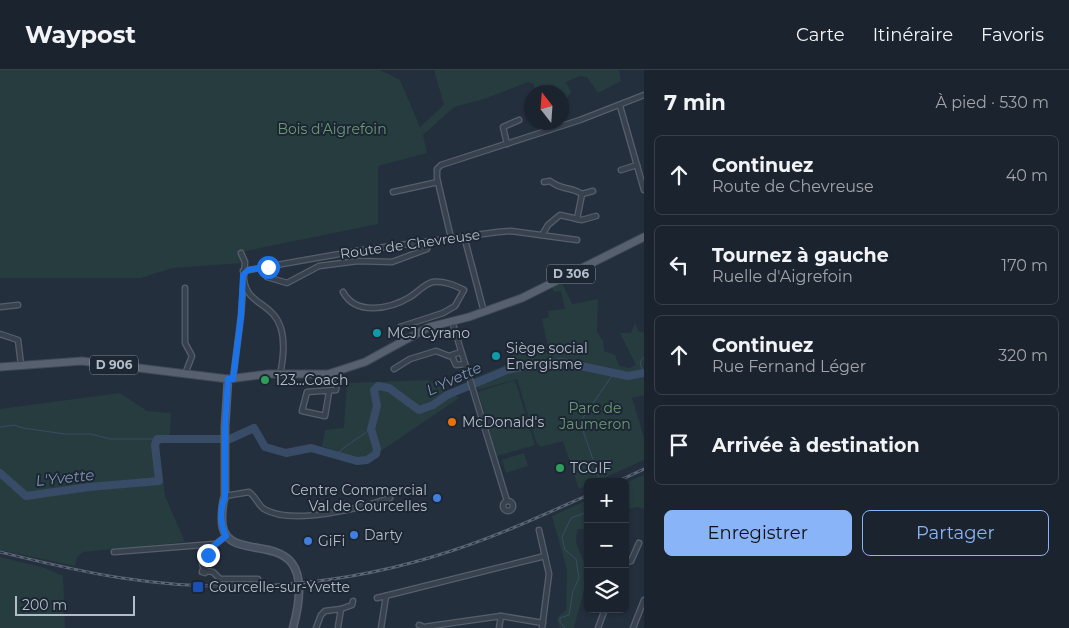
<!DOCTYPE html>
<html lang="fr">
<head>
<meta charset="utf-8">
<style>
  body { margin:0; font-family:Montserrat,sans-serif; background:#282f3a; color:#f1f3f6 }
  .controls { position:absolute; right:15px; bottom:15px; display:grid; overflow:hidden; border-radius:8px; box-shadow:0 1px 4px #0004 }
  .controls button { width:45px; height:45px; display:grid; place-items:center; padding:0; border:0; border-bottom:1px solid #39404a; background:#1b232e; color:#f1f3f6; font:25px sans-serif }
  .compass { position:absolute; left:524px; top:15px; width:45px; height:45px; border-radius:50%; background:#1b232e; box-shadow:0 1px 4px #0004; rotate:343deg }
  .scale { position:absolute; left:15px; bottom:12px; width:120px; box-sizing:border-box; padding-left:5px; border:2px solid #b4bcc9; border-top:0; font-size:14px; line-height:18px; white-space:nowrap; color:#b4bcc9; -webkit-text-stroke:4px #1d2633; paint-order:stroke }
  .stop { position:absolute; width:15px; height:15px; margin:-11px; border:4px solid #1a73e8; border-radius:50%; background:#fff }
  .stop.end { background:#1a73e8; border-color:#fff; box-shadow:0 1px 5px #0008 }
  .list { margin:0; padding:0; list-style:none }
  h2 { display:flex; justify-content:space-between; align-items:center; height:65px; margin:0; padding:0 20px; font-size:21px }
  h2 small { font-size:16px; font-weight:400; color:#a0a4aa }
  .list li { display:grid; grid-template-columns:32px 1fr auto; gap:15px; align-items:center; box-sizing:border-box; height:80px; margin:0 10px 10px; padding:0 10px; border:1px solid #39404a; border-radius:8px }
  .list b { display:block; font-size:19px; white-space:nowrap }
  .list p { margin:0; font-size:16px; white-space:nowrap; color:#a0a4aa }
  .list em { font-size:16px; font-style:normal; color:#a0a4aa }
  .actions { display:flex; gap:10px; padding:15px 20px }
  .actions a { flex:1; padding:11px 0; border:1px solid #8ab4f8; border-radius:8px; text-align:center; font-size:18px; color:#8ab4f8 }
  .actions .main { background:#8ab4f8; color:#111 }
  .icon { flex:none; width:28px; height:28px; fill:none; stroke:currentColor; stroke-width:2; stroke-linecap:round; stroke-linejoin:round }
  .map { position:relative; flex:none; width:644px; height:558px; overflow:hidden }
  header { display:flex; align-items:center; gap:30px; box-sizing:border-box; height:70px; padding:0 25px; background:#1b232e; border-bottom:1px solid #39404a }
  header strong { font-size:24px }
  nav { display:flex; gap:28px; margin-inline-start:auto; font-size:18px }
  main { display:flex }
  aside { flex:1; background:#1b232e }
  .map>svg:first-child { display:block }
  .green { fill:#263c3f }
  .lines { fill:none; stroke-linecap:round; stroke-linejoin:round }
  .stream { stroke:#394c67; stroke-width:1 }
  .river { stroke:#394c67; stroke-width:8 }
  .street-casing { stroke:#565f6c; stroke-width:7 }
  .secondary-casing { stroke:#565f6c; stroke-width:9 }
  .primary-casing { stroke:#414a57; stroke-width:9 }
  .street { stroke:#38414e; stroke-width:4.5 }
  .secondary { stroke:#465061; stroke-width:6 }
  .primary { stroke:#56606e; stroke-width:7 }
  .rail-casing { stroke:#5a6575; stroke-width:3 }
  .rail { stroke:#1d2633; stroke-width:1; stroke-dasharray:4; stroke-linecap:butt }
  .route { stroke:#1a73e8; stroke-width:6 }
  .culture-dot { fill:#0f9aa8; stroke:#1d2633; stroke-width:2 }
  .leisure-dot { fill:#2e9e5b; stroke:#1d2633; stroke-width:2 }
  .food-dot { fill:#e8710a; stroke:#1d2633; stroke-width:2 }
  .shop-dot { fill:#3f7fe0; stroke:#1d2633; stroke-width:2 }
  .transit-dot { fill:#1a4fb4; stroke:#1d2633; stroke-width:2 }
  .labels { text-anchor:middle; stroke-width:4; stroke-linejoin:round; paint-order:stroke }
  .shield { fill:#1d2633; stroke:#878f9c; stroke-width:1 }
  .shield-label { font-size:12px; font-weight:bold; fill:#b4bcc9 }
  .park-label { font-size:14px; fill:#6b9a76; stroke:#1d2633 }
  .street-label { font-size:14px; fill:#b4bcc9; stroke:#1d2633 }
  .poi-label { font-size:14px; fill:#b4bcc9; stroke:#1d2633; text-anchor:start }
  .water-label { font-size:15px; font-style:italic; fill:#7c92b1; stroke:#1d2633 }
</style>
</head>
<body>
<header>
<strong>Waypost</strong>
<nav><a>Carte</a><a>Itinéraire</a><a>Favoris</a></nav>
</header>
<main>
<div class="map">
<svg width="644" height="558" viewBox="0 0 644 558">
  <rect width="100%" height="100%" fill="#242f3e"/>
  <g class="green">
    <path d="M0 0H380L400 10 420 57 444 35 434 0H619L621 11 598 23 587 7 580 6 566 12 571 22 567 28 562 29V22H534V14L528 12 484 29 454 37 423 65 427 83 378 96V154L241 182 243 193 173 198 140 208H0Z"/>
    <path d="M561 211 572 234 598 229 597 262 603 271 604 281 615 285 619 296 630 298 636 295 620 263H631L635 253 638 261 644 263V325L632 328 644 368V390L595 412H588V415L579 419 563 371 541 377 536 372 517 309 478 320 474 308 513 292 510 274 516 273 519 283 549 282 542 249 549 247 548 241 565 239 561 221 554 222 551 216Z"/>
    <path d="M428 310 459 328 375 385 355 389 322 376 325 360 344 358 347 313Z"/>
    <path d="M515 310 535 375 497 386 478 322Z"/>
    <path d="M120 323 147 341 171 343 170 363 159 376 165 426 185 472 83 482 77 487 75 496 0 480V339Z"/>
    <path d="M524 383 528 396 506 403 502 390Z"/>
    <path d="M644 405V439L637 437 625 440V413Z"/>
    <path d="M588 430V459H578C571 476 584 484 586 500 588 512 577 545 574 558H560L557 548 566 540 567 500 552 446Z"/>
    <path d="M0 487 45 498 63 506 65 558H0Z"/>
  </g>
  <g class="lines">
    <g class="stream">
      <path d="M643 304 640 292 644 287"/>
      <path d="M0 357 14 355 23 358 65 364H91L110 369H157"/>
      <path d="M338 384 342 379 371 359"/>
      <path d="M599 407 580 352 614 303"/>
      <path d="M601 411V412"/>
      <path d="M565 558 560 552V548L569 545 573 521 579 508 576 489 565 480 562 467 571 448 588 442"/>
    </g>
    <path class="river" d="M0 403 26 426 89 417 159 411 155 375 157 369H230L254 358 265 377 286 383 311 378 357 391 367 390 376 384 377 379 371 359 377 336 374 320 378 316 389 318 419 340 433 335 447 325 507 300 526 296 562 292 628 306 644 303"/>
    <defs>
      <g id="street">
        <path d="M620 36 644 120"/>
        <path d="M507 74 503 57 519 50"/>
        <path d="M621 100 637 95"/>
        <path d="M544 112 550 111C562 121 570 116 582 124"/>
        <path d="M393 122 438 112"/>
        <path d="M577 149 582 124 593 121"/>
        <path d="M542 165 548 155 560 145 582 150 596 146"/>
        <path d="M464 166 484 242"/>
        <path d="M451 168 437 108V99L441 95 580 50 644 25"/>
        <path d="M260 198 267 207 287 213 319 196 358 191 392 192 427 179 430 171"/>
        <path d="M243 201 362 180 498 162 511 161 577 170"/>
        <path d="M244 210C247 230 261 231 273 244 287 259 284 286 280 305"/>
        <path d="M185 218V273L192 286 185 304"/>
        <path d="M343 222C356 246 390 239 410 227 418 222 424 214 433 212 445 211 454 215 464 220L455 236 443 243 400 257"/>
        <path d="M0 237 18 235"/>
        <path d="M452 251 507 431"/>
        <path d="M0 264 18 270 21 295"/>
        <path d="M452 286 456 295 465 294"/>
        <path d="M394 299 410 289 436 281 449 286 461 282"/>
        <path d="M233 309 241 246 245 192 241 183"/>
        <path d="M329 322 325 346 302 341 307 322 336 320 339 301"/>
        <path d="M225 426 249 422C256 427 258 435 264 439 293 456 361 438 390 428"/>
        <circle cx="508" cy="436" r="5"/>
        <path d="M539 460 549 504 542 558"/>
        <path d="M114 482 214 474"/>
        <path d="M625 493 631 491 639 473"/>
        <path d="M203 499 206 500 205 503 202 502Z"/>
        <path d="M204 499 202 494 212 477 226 466"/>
        <path d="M206 501 213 502 220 509H258"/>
        <path d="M377 528 545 486"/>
        <path d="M341 539 352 535 353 531"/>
        <path d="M419 555 424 557 501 546 543 553"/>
        <path d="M316 558 321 545 325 541 341 539 338 557"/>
        <path d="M381 558 386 526"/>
        <path d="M499 558 501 546"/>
        <path d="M598 558 605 539"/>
        <path d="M633 558 644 530"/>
      </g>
      <path id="secondary" d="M228 309 225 357V426C222 434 222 441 222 449 221 506 325 439 293 558"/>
      <path id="primary" d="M0 297 82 291 228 309 268 304H328L365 292 429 257 469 247 522 228 644 167"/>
    </defs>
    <use href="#street" class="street-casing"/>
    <use href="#secondary" class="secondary-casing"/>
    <use href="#primary" class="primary-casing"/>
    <use href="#street" class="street"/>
    <use href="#secondary" class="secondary"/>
    <use href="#primary" class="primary"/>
    <defs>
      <g id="rail">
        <path d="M616 412 644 399"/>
        <path d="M0 482C41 492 81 502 122 508 232 525 346 516 451 481 498 466 543 445 588 425"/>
      </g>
    </defs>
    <use href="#rail" class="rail-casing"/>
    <use href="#rail" class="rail"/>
  </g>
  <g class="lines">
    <path class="route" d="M208 485 212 477 226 466C220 454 220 439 225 426V357L228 309H233L241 246 243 205 248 200 268 197"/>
  </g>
  <g class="culture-dot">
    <circle cx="377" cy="263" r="5"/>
    <circle cx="496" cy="286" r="5"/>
  </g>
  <g class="leisure-dot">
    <circle cx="265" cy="310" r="5"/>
    <circle cx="560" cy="398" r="5"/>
  </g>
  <circle class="food-dot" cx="452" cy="352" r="5"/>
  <g class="shop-dot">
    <circle cx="437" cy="428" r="5"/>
    <circle cx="354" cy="465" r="5"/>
    <circle cx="308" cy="471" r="5"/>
  </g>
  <rect class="transit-dot" x="192" y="511" width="12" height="12" rx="2.5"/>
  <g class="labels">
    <g class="shield">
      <rect x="547" y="194.5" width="48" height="19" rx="4"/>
      <rect x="90" y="285.5" width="48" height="19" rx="4"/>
    </g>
    <g class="shield-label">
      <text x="571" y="208">D 306</text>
      <text x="114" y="299">D 906</text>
    </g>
    <g class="park-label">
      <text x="332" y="64">Bois d'Aigrefoin</text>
      <text x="595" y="343">Parc de<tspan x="595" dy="16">Jaumeron</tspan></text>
    </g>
    <g class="street-label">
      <text transform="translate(410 174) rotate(-8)" y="5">Route de Chevreuse</text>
    </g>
    <g class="poi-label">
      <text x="387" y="268">MCJ Cyrano</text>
      <text x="506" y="283">Siège social<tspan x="506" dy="16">Energisme</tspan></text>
      <text x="275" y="315">123...Coach</text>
      <text x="462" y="357">McDonald's</text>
      <text x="570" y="403">TCGIF</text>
      <text x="427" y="425" text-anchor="end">Centre Commercial<tspan x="427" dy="16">Val de Courcelles</tspan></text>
      <text x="364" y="470">Darty</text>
      <text x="318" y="476">GiFi</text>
      <text x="209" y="522">Courcelle-sur-Yvette</text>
    </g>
    <g class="water-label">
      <text transform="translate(454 309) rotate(-25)" y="5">L'Yvette</text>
      <text transform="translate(65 408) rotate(-6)" y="5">L'Yvette</text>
    </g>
  </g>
</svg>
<div class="controls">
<button>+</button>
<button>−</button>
<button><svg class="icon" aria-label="layers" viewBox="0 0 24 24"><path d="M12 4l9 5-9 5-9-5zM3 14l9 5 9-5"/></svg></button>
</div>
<svg class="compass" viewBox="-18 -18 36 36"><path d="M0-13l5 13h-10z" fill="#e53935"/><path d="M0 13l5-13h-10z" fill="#a0a4aa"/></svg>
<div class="scale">200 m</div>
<div class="stop" style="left:268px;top:197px"></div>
<div class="stop end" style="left:208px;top:485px"></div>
</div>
<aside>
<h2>7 min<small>À pied · 530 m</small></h2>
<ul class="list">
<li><svg class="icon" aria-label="ahead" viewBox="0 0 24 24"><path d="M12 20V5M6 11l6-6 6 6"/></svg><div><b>Continuez</b><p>Route de Chevreuse</p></div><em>40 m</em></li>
<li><svg class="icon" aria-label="left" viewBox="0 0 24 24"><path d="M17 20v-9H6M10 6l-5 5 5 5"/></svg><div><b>Tournez à gauche</b><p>Ruelle d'Aigrefoin</p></div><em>170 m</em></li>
<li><svg class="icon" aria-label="ahead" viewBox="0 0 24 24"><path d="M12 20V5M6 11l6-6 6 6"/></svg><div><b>Continuez</b><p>Rue Fernand Léger</p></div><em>320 m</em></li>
<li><svg class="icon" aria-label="arrive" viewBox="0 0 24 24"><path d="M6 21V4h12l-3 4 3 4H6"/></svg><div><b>Arrivée à destination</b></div></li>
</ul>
<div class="actions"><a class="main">Enregistrer</a><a>Partager</a></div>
</aside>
</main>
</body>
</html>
